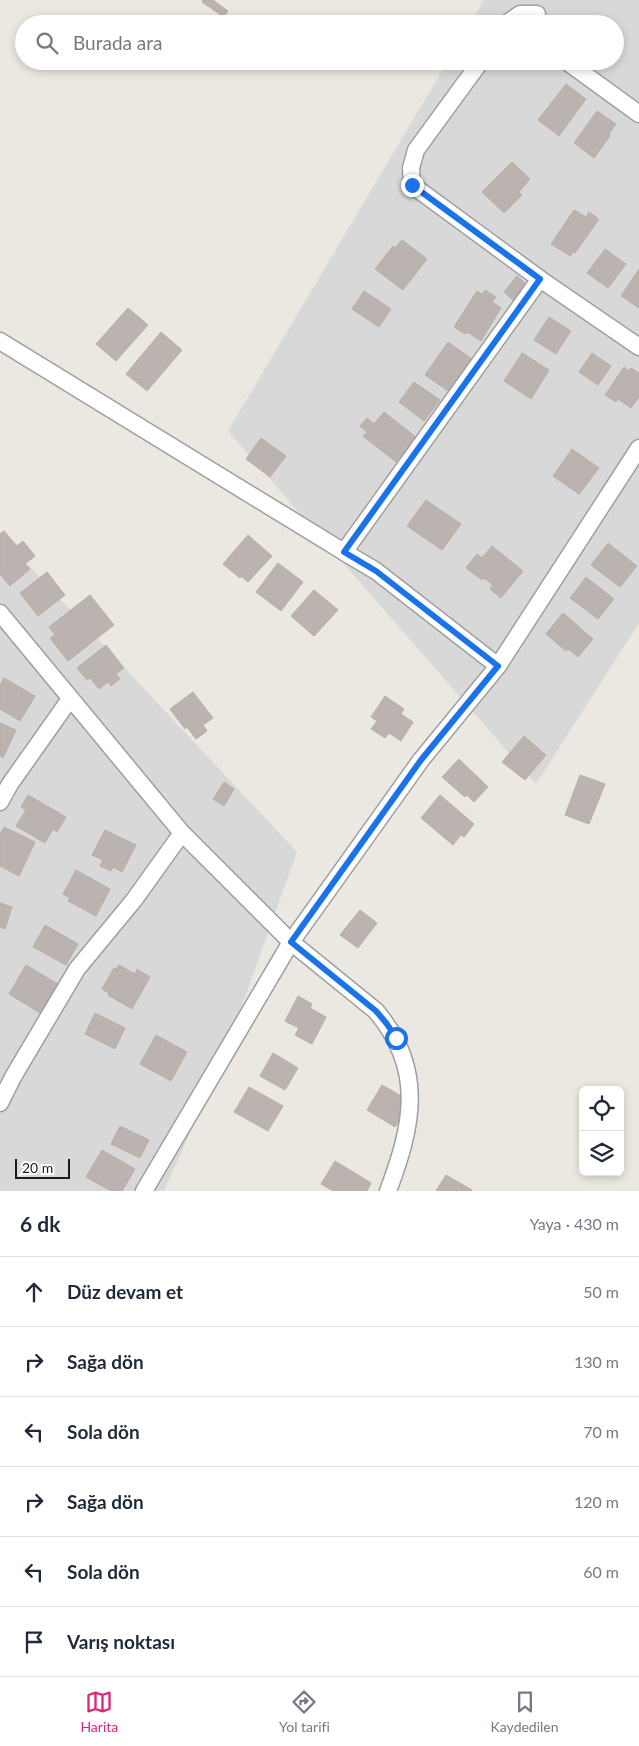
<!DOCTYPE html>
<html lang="tr">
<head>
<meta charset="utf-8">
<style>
  body { margin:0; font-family:Lato,sans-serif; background:#f2f2f3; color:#1f2937 }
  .controls { position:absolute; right:15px; bottom:15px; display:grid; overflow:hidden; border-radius:8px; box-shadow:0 2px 8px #0003 }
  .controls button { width:45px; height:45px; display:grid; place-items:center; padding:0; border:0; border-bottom:1px solid #e0e1e3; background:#fff; color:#1f2937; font:25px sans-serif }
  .scale { position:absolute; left:15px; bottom:12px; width:55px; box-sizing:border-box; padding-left:5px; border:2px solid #1b1b1b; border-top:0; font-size:14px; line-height:18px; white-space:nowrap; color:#1b1b1b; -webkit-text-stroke:4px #fff; paint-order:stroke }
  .stop { position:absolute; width:15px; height:15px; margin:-11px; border:4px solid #1a73e8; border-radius:50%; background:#fff }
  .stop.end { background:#1a73e8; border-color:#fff; box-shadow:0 1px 5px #0008 }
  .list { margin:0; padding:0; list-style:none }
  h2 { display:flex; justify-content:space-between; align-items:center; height:65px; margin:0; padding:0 20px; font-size:21px }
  h2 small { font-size:16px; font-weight:400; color:#747a83 }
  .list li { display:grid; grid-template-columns:32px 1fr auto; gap:15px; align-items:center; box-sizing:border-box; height:70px; padding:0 20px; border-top:1px solid #e0e1e3 }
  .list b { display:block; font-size:19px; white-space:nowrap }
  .list em { font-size:16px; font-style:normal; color:#747a83 }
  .icon { flex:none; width:28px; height:28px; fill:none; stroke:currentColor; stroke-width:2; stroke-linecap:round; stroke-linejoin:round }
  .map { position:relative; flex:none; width:639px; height:1191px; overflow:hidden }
  .search { position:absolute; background:#fff; box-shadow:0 2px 8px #0003; left:15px; right:15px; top:15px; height:55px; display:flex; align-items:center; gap:12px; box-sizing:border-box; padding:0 18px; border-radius:28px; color:#747a83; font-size:19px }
  .sheet { height:485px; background:#fff }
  nav { display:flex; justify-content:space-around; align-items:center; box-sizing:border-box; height:70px; border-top:1px solid #e0e1e3; background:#fff; font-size:14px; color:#747a83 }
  nav a { display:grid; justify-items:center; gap:2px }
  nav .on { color:#db2777 }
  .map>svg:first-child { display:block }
  .residential { fill:#d9d8d8 }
  .building { fill:#bbb3af; stroke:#bbaea6 }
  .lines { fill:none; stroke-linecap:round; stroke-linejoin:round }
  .minor-casing { stroke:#9f9f9f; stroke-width:19 }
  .minor { stroke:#fff; stroke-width:16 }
  .route { stroke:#1a73e8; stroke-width:6 }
</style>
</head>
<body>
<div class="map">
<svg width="639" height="1191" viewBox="0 0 639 1191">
  <rect width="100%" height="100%" fill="#ebe7e1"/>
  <g class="residential">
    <path d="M484 0H639V623L536 784 228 431 448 61H615V24H470Z"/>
    <path d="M0 535 297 852 221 1064 164 1191H0Z"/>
  </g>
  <g class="building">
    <path d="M203 0H213L228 11 224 17 202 2Z"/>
    <path d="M566 84 586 99 559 136 538 120Z"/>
    <path d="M597 111 616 124 609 134 610 136 594 158 574 143Z"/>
    <path d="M512 162 530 179 519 192 522 195 504 213 482 192Z"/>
    <path d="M574 210 586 217 589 212 599 219 575 253 573 252 570 256 551 244Z"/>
    <path d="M402 240 427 259 403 290 375 269 393 246 395 248Z"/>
    <path d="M605 249 626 264 608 288 587 273Z"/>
    <path d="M639 269V308L621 296Z"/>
    <path d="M517 276 528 286 515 302 504 292Z"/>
    <path d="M485 290 496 297 492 302 501 308 481 341 467 332 465 334 454 327 477 291 482 294Z"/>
    <path d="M364 291 391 309 379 327 352 309Z"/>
    <path d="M128 308 148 325 116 361 96 344Z"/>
    <path d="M549 317 571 331 556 354 534 340Z"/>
    <path d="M161 332 182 350 147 391 126 374Z"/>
    <path d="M448 342 476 362 454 395 425 375Z"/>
    <path d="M522 353 549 370 531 399 504 381Z"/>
    <path d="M592 353 611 366 598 385 579 372Z"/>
    <path d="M624 367 629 371 631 368 639 373V397L631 408 618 399 616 402 605 395Z"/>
    <path d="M414 382 440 400 424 421 399 402Z"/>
    <path d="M384 412 416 437 396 462 363 436 367 432 360 426 367 418 374 424Z"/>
    <path d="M261 438 286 456 270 477 246 459Z"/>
    <path d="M572 449 599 468 579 494 553 476Z"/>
    <path d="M426 500 461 524 442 550 407 526Z"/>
    <path d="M4 531 17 546 23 541 35 556 25 564 30 569 10 586 0 574V534Z"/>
    <path d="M248 535 272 556 248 582 241 576 240 578 223 564Z"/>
    <path d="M608 543 637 566 620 587 591 565Z"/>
    <path d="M492 546 523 571 501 598 490 589 493 585 484 578 482 580 466 568 477 554 482 558Z"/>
    <path d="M278 563 303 582 281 611 256 592Z"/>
    <path d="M47 572 65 595 38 616 20 593Z"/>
    <path d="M586 577 614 599 598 619 570 598Z"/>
    <path d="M314 590 338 610 314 636 291 616Z"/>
    <path d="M90 595 114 625 68 661 50 638 55 635 49 627Z"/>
    <path d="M563 613 593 639 578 657 568 649 566 651 546 634Z"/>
    <path d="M106 645 124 668 116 674 120 679 111 686 108 682 99 689 90 678 87 680 77 668Z"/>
    <path d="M4 678 35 696 20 721 0 709V685Z"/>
    <path d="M193 692 213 718 203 725 207 731 196 739 187 727 185 729 170 709Z"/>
    <path d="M385 696 404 709 401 714 413 722 401 741 389 733 385 738 371 729 377 721 371 717Z"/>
    <path d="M0 723 16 730 3 758 0 756Z"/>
    <path d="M524 736 546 755 525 780 502 762Z"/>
    <path d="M459 759 488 787 474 802 467 795 465 797 442 777Z"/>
    <path d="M580 775 605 784 589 824 565 815Z"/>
    <path d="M224 782 234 789 224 806 213 799Z"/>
    <path d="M28 795 66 817 57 832 53 829 45 843 16 826 26 810 21 807Z"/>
    <path d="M440 795 474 824 464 837 461 835 453 845 421 818Z"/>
    <path d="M4 827 35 842 19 876 0 866V834Z"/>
    <path d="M105 830 136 845 122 872 113 867 111 871 100 866 103 860 92 855Z"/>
    <path d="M76 870 110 889 96 916 68 901 70 898 63 894Z"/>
    <path d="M0 903 12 907 5 929 0 927Z"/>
    <path d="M360 910 377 923 358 948 340 935Z"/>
    <path d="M45 925 78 944 66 965 33 947Z"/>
    <path d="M26 965 58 984 40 1013 9 994Z"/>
    <path d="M119 965 135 974 137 969 150 977 132 1009 108 995 109 993 102 989 114 968 116 969Z"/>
    <path d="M298 996 312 1004 310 1008 326 1017 312 1044 295 1035 299 1028 285 1021Z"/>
    <path d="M95 1013 125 1028 115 1049 85 1034Z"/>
    <path d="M156 1035 187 1052 171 1081 140 1064Z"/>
    <path d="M273 1053 298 1068 285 1090 260 1076Z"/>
    <path d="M382 1085 410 1101 395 1127 367 1110Z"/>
    <path d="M249 1087 283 1106 268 1131 234 1112Z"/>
    <path d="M120 1126 149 1140 140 1158 111 1144Z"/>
    <path d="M102 1150 135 1169 122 1191H111L86 1177Z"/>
    <path d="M335 1161 371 1183 367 1191H333L321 1184Z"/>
    <path d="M446 1175 472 1190 471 1191H436Z"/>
  </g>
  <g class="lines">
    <defs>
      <g id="minor">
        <path d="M506 24 520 14H537"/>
        <path d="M481 61 416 150 411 168 412 185 540 279 639 347"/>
        <path d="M566 61 639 114"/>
        <path d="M0 341 344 552"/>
        <path d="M0 613 182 833 291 942 376 1011C425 1069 413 1125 388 1191"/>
        <path d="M498 666 639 448"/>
        <path d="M0 802 10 784 70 699"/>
        <path d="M0 1103 13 1077 77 969 134 900 182 833"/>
        <path d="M144 1191 291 942 421 760 498 666 376 571 344 552 540 279"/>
      </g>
    </defs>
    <use href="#minor" class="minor-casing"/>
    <use href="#minor" class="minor"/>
  </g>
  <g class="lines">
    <path class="route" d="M396 1038 387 1024 376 1011 291 942 421 760 498 666 376 571 344 552 540 279 412 185"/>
  </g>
</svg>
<div class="controls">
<button><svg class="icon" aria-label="locate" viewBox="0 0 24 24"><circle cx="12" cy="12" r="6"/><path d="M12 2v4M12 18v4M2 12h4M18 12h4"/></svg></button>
<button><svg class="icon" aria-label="layers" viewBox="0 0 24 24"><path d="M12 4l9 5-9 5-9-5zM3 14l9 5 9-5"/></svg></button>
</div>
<div class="scale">20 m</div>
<div class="stop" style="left:396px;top:1038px"></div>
<div class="stop end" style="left:412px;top:185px"></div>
<div class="search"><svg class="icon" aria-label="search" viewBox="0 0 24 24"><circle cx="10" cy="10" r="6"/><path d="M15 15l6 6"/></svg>Burada ara</div>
</div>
<section class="sheet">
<h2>6 dk<small>Yaya · 430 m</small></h2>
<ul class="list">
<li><svg class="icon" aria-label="ahead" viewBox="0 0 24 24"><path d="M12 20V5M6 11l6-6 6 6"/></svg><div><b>Düz devam et</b></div><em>50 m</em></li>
<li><svg class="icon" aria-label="right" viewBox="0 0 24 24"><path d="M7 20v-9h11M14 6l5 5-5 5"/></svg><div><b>Sağa dön</b></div><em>130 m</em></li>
<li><svg class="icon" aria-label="left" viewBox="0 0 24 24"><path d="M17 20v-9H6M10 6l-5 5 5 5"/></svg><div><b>Sola dön</b></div><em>70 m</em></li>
<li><svg class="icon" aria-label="right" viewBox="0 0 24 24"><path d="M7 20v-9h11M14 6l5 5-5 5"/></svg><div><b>Sağa dön</b></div><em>120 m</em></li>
<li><svg class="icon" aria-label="left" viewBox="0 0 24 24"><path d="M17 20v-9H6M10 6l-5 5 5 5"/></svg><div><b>Sola dön</b></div><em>60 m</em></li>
<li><svg class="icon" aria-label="arrive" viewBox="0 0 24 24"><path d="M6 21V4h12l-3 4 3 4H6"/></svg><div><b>Varış noktası</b></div></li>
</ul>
</section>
<nav>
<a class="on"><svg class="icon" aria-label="map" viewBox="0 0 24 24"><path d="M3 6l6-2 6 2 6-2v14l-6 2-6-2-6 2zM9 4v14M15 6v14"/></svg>Harita</a>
<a><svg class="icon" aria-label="directions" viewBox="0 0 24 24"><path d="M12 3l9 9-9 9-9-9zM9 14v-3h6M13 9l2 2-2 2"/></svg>Yol tarifi</a>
<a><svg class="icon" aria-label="saved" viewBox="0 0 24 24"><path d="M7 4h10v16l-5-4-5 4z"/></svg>Kaydedilen</a>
</nav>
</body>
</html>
